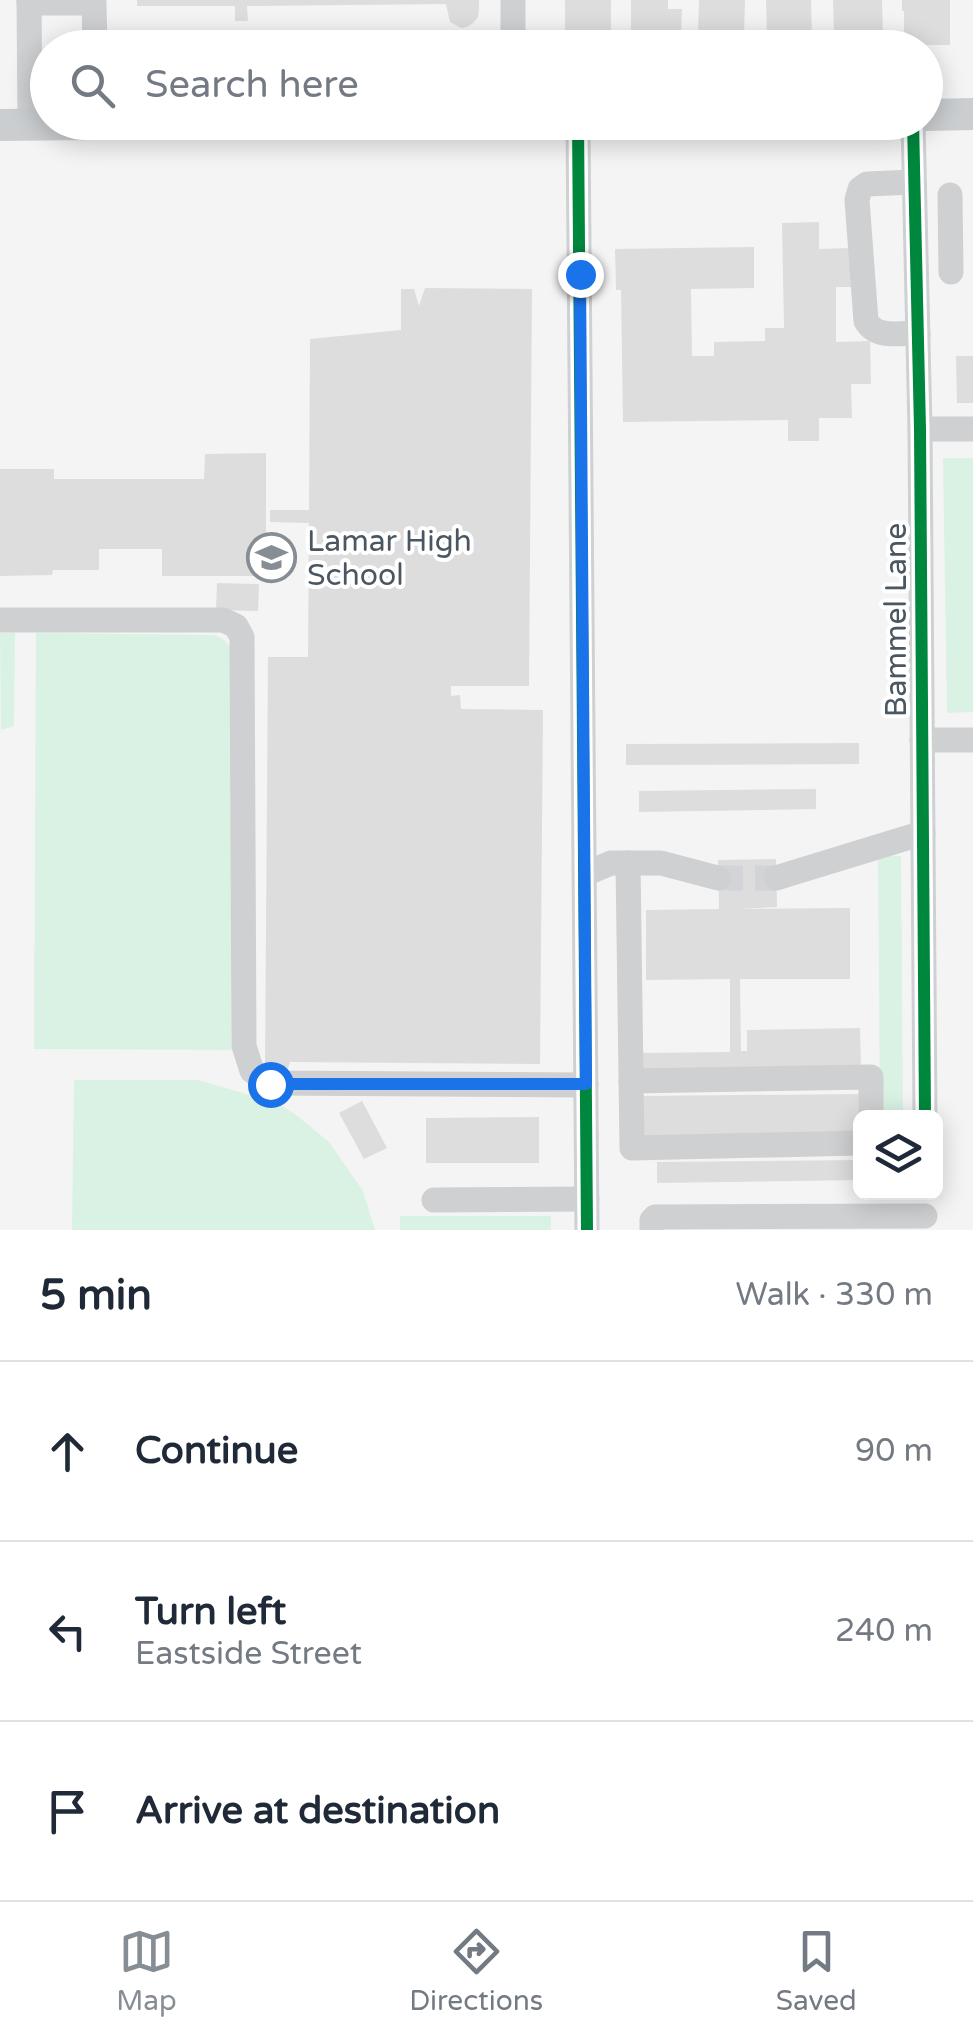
<!DOCTYPE html>
<html lang="en">
<head>
<meta charset="utf-8">
<style>
  body { margin:0; font-family:"Varela Round",sans-serif; background:#f2f2f3; color:#1f2937 }
  .controls { position:absolute; right:30px; bottom:30px; display:grid; overflow:hidden; border-radius:15px; box-shadow:0 5px 25px #0003 }
  .controls button { width:90px; height:90px; display:grid; place-items:center; padding:0; border:0; border-bottom:2px solid #e0e1e3; background:#fff; color:#1f2937; font:50px sans-serif }
  .stop { position:absolute; width:30px; height:30px; margin:-22px; border:8px solid #1a73e8; border-radius:50%; background:#fff }
  .stop.end { background:#1a73e8; border-color:#fff; box-shadow:0 2px 10px #0008 }
  .list { margin:0; padding:0; list-style:none }
  h2 { display:flex; justify-content:space-between; align-items:center; height:130px; margin:0; padding:0 40px; font-size:42px }
  h2 small { font-size:32px; font-weight:400; color:#747a83 }
  .list li { display:grid; grid-template-columns:65px 1fr auto; gap:30px; align-items:center; box-sizing:border-box; height:180px; padding:0 40px; border-top:2px solid #e0e1e3 }
  .list b { display:block; font-size:38px; white-space:nowrap }
  .list p { margin:0; font-size:32px; white-space:nowrap; color:#747a83 }
  .list em { font-size:32px; font-style:normal; color:#747a83 }
  .icon { flex:none; width:55px; height:55px; fill:none; stroke:currentColor; stroke-width:2; stroke-linecap:round; stroke-linejoin:round }
  .map { position:relative; flex:none; width:973px; height:1230px; overflow:hidden }
  .search { position:absolute; background:#fff; box-shadow:0 5px 25px #0003; left:30px; right:30px; top:30px; height:110px; display:flex; align-items:center; gap:25px; box-sizing:border-box; padding:0 35px; border-radius:55px; color:#747a83; font-size:38px }
  .sheet { height:670px; background:#fff }
  nav { display:flex; justify-content:space-around; align-items:center; box-sizing:border-box; height:140px; border-top:2px solid #e0e1e3; background:#fff; font-size:28px; color:#747a83 }
  nav a { display:grid; justify-items:center; gap:5px }
  nav .on { color:#868d94 }
  .map>svg:first-child { display:block }
  .green { fill:#d9f2e3 }
  .building { fill:#ddddde }
  .lines { fill:none; stroke-linecap:round; stroke-linejoin:round }
  .minor-tunnel { stroke:#d2d4d7; stroke-width:25; stroke-dasharray:25 12; stroke-linecap:butt }
  .minor { stroke:#ced0d2; stroke-width:25 }
  .major { stroke:#caced1; stroke-width:32 }
  .cycleway-casing { stroke:#fff; stroke-width:19 }
  .cycleway { stroke:#00873e; stroke-width:12 }
  .route { stroke:#1a73e8; stroke-width:12 }
  .labels { text-anchor:middle; stroke-width:8; stroke-linejoin:round; paint-order:stroke }
  .poi-label { font-size:30px; fill:#4a5661; stroke:#fff; text-anchor:start }
  .street-label { font-size:30px; fill:#4a5661; stroke:#fff }
</style>
</head>
<body>
<div class="map">
<svg width="973" height="1230" viewBox="0 0 973 1230">
  <rect width="100%" height="100%" fill="#f4f4f4"/>
  <g class="green">
    <path d="M943 458H973V712L947 713Z"/>
    <path d="M0 633H15L14 726 1 730Z"/>
    <path d="M36 633 213 635C224 638 230 644 233 655L231 1050 34 1049Z"/>
    <path d="M878 856H901L903 1117H880Z"/>
    <path d="M74 1080H198L277 1103 295 1114 329 1142 363 1191 375 1230H72Z"/>
    <rect x="400" y="1216" width="151" height="14"/>
  </g>
  <g class="building">
    <path d="M137 0H479V10L478 17 473 23 467 27 461 28 450 22 446 4 247 6 248 21H235V6H137Z"/>
    <rect x="565" y="0" width="46" height="48"/>
    <path d="M631 0H668V9H682L681 36 631 35Z"/>
    <path d="M699 0H745L744 35 698 33Z"/>
    <path d="M766 0H811L812 36 767 38Z"/>
    <path d="M833 0H882L883 35 834 36Z"/>
    <path d="M902 0H950V45H904V11H902Z"/>
    <path d="M819 222V249L850 248 851 287H836V342L870 341 871 384H851L852 418H819V441H788V420L623 422 621 290H616L615 249 754 247V288L691 289 692 356H714V342L765 341V328H784L782 223Z"/>
    <path d="M425 288 532 289 529 686H451V696L460 695 461 709 543 710 540 1064 290 1062 288 1068 265 1067 268 657H308L309 523 270 522V510H309L310 339 401 330V289H414L419 306Z"/>
    <path d="M956 356H973V403H957Z"/>
    <path d="M266 453V576H162V549H99V570H53L52 575 0 576V469H54V479H204L205 454Z"/>
    <path d="M217 583 259 584 258 611 216 610Z"/>
    <path d="M859 743V764L626 765V744Z"/>
    <path d="M816 789V809L639 812V791Z"/>
    <path d="M776 859 777 907 737 909 850 908V979H740L741 1051H747V1030L860 1028 861 1070 639 1073V1053L730 1052V979L646 980V910L719 909 718 860Z"/>
    <path d="M860 1094V1136L640 1138V1096Z"/>
    <path d="M362 1101 387 1148 364 1159 339 1113Z"/>
    <path d="M539 1117V1163H426V1118Z"/>
    <path d="M860 1160V1180L657 1183V1162Z"/>
  </g>
  <g class="lines">
    <path class="minor-tunnel" d="M718 878H776"/>
    <g class="minor">
      <path d="M29 0 30 125"/>
      <path d="M29 3H94L95 48"/>
      <path d="M513 48V0"/>
      <path d="M578 122 587 1230"/>
      <path d="M913 122 920 429 925 1118"/>
      <path d="M914 182 867 184 860 189 857 200 866 321C876 339 900 333 918 333"/>
      <path d="M950 195 951 272"/>
      <path d="M920 429H973"/>
      <path d="M0 620H223L236 626 242 637 244 1046 252 1071 271 1083 586 1085"/>
      <path d="M922 740H973"/>
      <path d="M628 863 632 1148 860 1143"/>
      <path d="M585 874 611 863H661L718 878"/>
      <path d="M776 878 923 833"/>
      <path d="M631 1081 871 1077V1118"/>
      <path d="M434 1200 587 1199"/>
      <path d="M652 1230V1220L655 1217 925 1216"/>
    </g>
    <g class="major">
      <path d="M926 115 973 114"/>
      <path d="M0 125 268 122"/>
    </g>
    <defs>
      <g id="cycleway">
        <path d="M578 122 587 1230"/>
        <path d="M913 122 920 429 925 1118"/>
      </g>
    </defs>
    <use href="#cycleway" class="cycleway-casing"/>
    <use href="#cycleway" class="cycleway"/>
  </g>
  <g class="lines">
    <path class="route" d="M270 1084H586L580 274"/>
  </g>
  <defs>
    <symbol id="school-ring" viewBox="-11 -11 22 22"><circle r="9.5" fill="#fff" stroke="#868d94" stroke-width="1.5"/><path d="M0-5L7-2L0 1L-7-2ZM-4 1L0 2.5L4 1V4Q0 6-4 4Z" fill="#868d94"/></symbol>
  </defs>
  <g fill-rule="evenodd">
    <use href="#school-ring" x="244" y="530" width="55" height="55"/>
  </g>
  <g class="labels">
    <g class="poi-label">
      <text x="307" y="551">Lamar High<tspan x="307" dy="34">School</tspan></text>
    </g>
    <g class="street-label">
      <text transform="translate(896 620) rotate(-90)" y="10">Bammel Lane</text>
    </g>
  </g>
</svg>
<div class="controls">
<button><svg class="icon" aria-label="layers" viewBox="0 0 24 24"><path d="M12 4l9 5-9 5-9-5zM3 14l9 5 9-5"/></svg></button>
</div>
<div class="stop" style="left:270px;top:1084px"></div>
<div class="stop end" style="left:580px;top:274px"></div>
<div class="search"><svg class="icon" aria-label="search" viewBox="0 0 24 24"><circle cx="10" cy="10" r="6"/><path d="M15 15l6 6"/></svg>Search here</div>
</div>
<section class="sheet">
<h2>5 min<small>Walk · 330 m</small></h2>
<ul class="list">
<li><svg class="icon" aria-label="ahead" viewBox="0 0 24 24"><path d="M12 20V5M6 11l6-6 6 6"/></svg><div><b>Continue</b></div><em>90 m</em></li>
<li><svg class="icon" aria-label="left" viewBox="0 0 24 24"><path d="M17 20v-9H6M10 6l-5 5 5 5"/></svg><div><b>Turn left</b><p>Eastside Street</p></div><em>240 m</em></li>
<li><svg class="icon" aria-label="arrive" viewBox="0 0 24 24"><path d="M6 21V4h12l-3 4 3 4H6"/></svg><div><b>Arrive at destination</b></div></li>
</ul>
</section>
<nav>
<a class="on"><svg class="icon" aria-label="map" viewBox="0 0 24 24"><path d="M3 6l6-2 6 2 6-2v14l-6 2-6-2-6 2zM9 4v14M15 6v14"/></svg>Map</a>
<a><svg class="icon" aria-label="directions" viewBox="0 0 24 24"><path d="M12 3l9 9-9 9-9-9zM9 14v-3h6M13 9l2 2-2 2"/></svg>Directions</a>
<a><svg class="icon" aria-label="saved" viewBox="0 0 24 24"><path d="M7 4h10v16l-5-4-5 4z"/></svg>Saved</a>
</nav>
</body>
</html>
